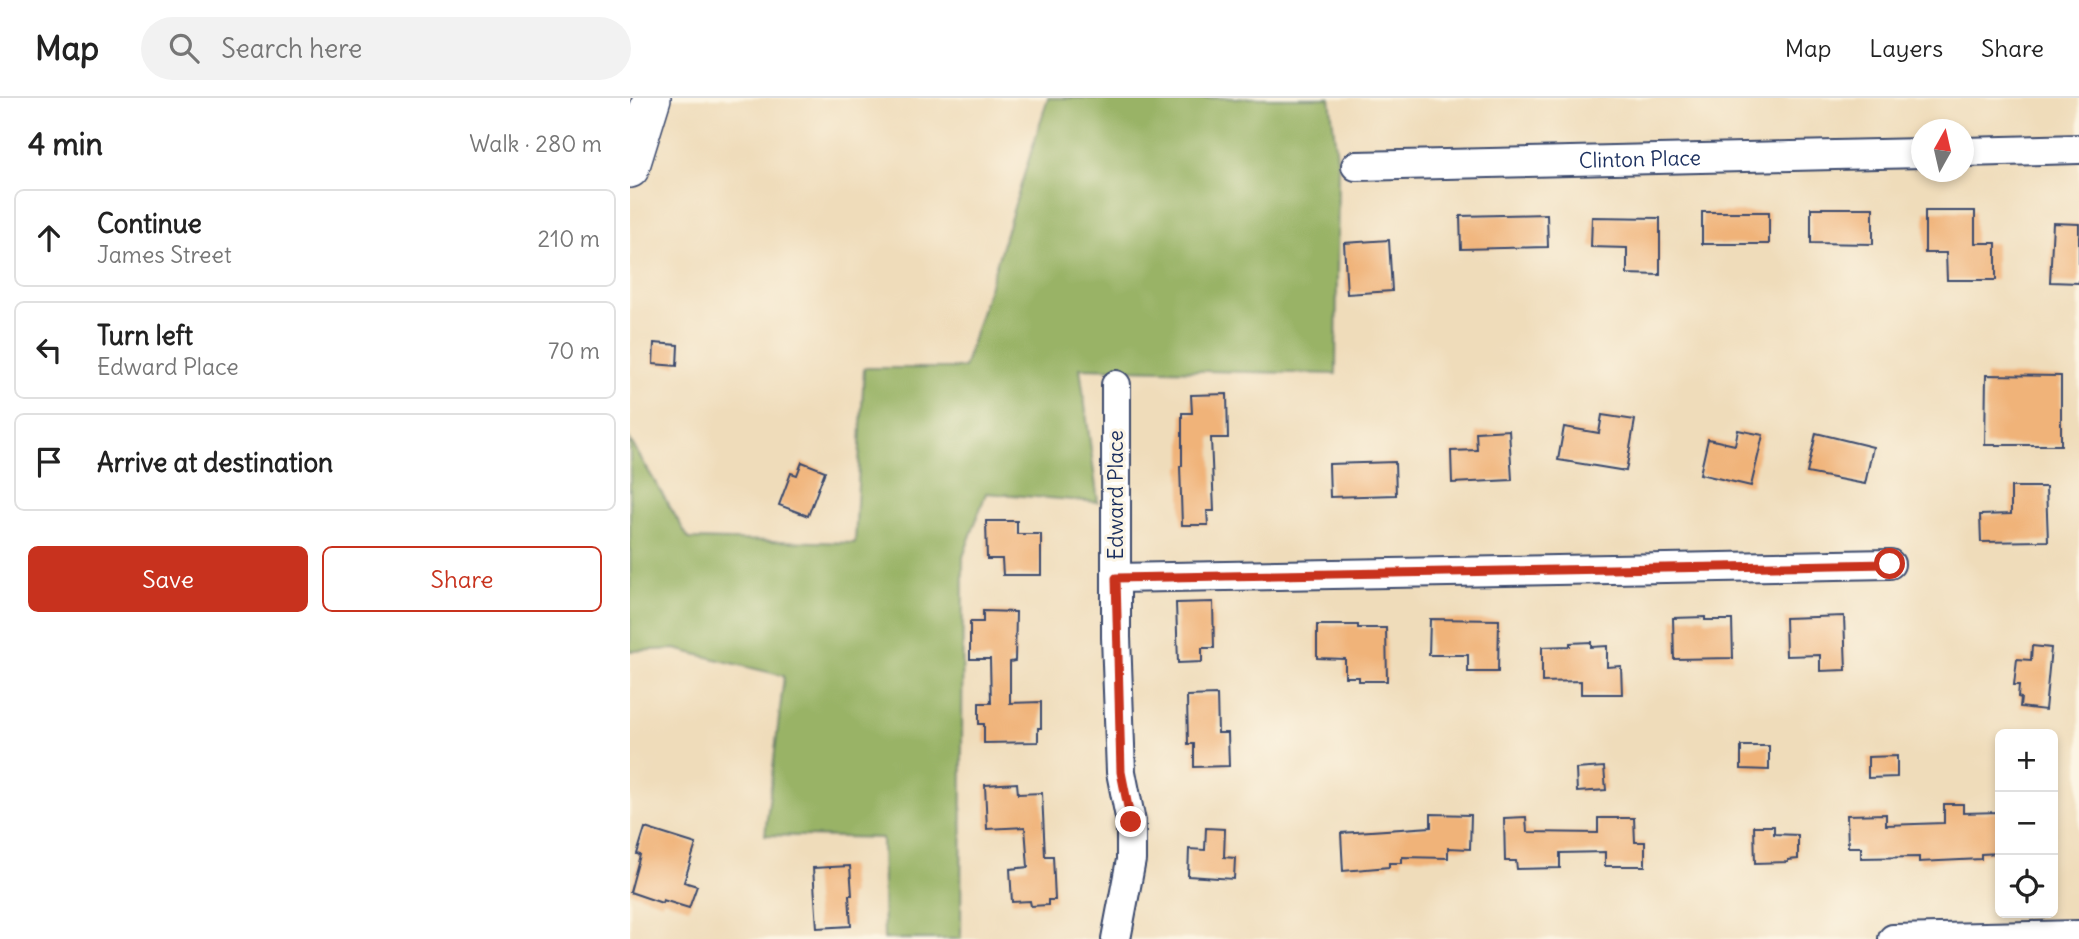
<!DOCTYPE html>
<html lang="en">
<head>
<meta charset="utf-8">
<style>
  body { margin:0; font-family:Delius,sans-serif; background:#f2f2f2; color:#222 }
  .controls { position:absolute; right:21px; bottom:21px; display:grid; overflow:hidden; border-radius:10px; box-shadow:0 4px 10px #0003 }
  .controls button { width:63px; height:63px; display:grid; place-items:center; padding:0; border:0; border-bottom:2px solid #e0e0e0; background:#fff; color:#222; font:35px sans-serif }
  .compass { position:absolute; left:1281px; top:21px; width:63px; height:63px; border-radius:50%; background:#fff; box-shadow:0 4px 10px #0003; rotate:8deg }
  .stop { position:absolute; width:21px; height:21px; margin:-16px; border:5px solid #c8321e; border-radius:50%; background:#fff }
  .stop.end { background:#c8321e; border-color:#fff; box-shadow:0 2px 7px #0008 }
  .list { margin:0; padding:0; list-style:none }
  h2 { display:flex; justify-content:space-between; align-items:center; height:91px; margin:0; padding:0 28px; font-size:30px }
  h2 small { font-size:23px; font-weight:400; color:#767676 }
  .list li { display:grid; grid-template-columns:46px 1fr auto; gap:21px; align-items:center; box-sizing:border-box; height:98px; margin:0 14px 14px; padding:0 14px; border:2px solid #e0e0e0; border-radius:10px }
  .list b { display:block; font-size:26px; white-space:nowrap }
  .list p { margin:0; font-size:23px; white-space:nowrap; color:#767676 }
  .list em { font-size:23px; font-style:normal; color:#767676 }
  .actions { display:flex; gap:14px; padding:21px 28px }
  .actions a { flex:1; padding:16px 0; border:2px solid #c8321e; border-radius:10px; text-align:center; font-size:24px; color:#c8321e }
  .actions .main { background:#c8321e; color:#fff }
  .icon { flex:none; width:38px; height:38px; fill:none; stroke:currentColor; stroke-width:2; stroke-linecap:round; stroke-linejoin:round }
  .map { position:relative; flex:none; width:1449px; height:841px; overflow:hidden }
  header { display:flex; align-items:center; gap:42px; box-sizing:border-box; height:98px; padding:0 35px; background:#fff; border-bottom:2px solid #e0e0e0 }
  header strong { font-size:33px }
  nav { display:flex; gap:38px; margin-inline-start:auto; font-size:24px }
  .search { width:490px; height:63px; background:#f2f2f2; display:flex; align-items:center; gap:18px; box-sizing:border-box; padding:0 24px; border-radius:38px; color:#767676; font-size:26px }
  main { display:flex }
  aside { flex:1; background:#fff }
  .map>svg:first-child { display:block }
  .forest { fill:#99b366; stroke:#5a7162; stroke-width:2 }
  .building { fill:#f0b379 }
  .lines { fill:none; stroke-linecap:round; stroke-linejoin:round }
  .minor-casing { stroke:#3b496c; stroke-width:32 }
  .tertiary-casing { stroke:#3b496c; stroke-width:40 }
  .minor { stroke:#fff; stroke-width:28 }
  .tertiary { stroke:#fff; stroke-width:37 }
  .route { stroke:#c8321e; stroke-width:9 }
  .labels { text-anchor:middle; stroke-width:6; stroke-linejoin:round; paint-order:stroke }
  .street-label { font-size:21px; fill:#1b2f5e; stroke:#fcf5e5 }
</style>
</head>
<body>
<header>
<strong>Map</strong>
<div class="search"><svg class="icon" aria-label="search" viewBox="0 0 24 24"><circle cx="10" cy="10" r="6"/><path d="M15 15l6 6"/></svg>Search here</div>
<nav><a>Map</a><a>Layers</a><a>Share</a></nav>
</header>
<main>
<aside>
<h2>4 min<small>Walk · 280 m</small></h2>
<ul class="list">
<li><svg class="icon" aria-label="ahead" viewBox="0 0 24 24"><path d="M12 20V5M6 11l6-6 6 6"/></svg><div><b>Continue</b><p>James Street</p></div><em>210 m</em></li>
<li><svg class="icon" aria-label="left" viewBox="0 0 24 24"><path d="M17 20v-9H6M10 6l-5 5 5 5"/></svg><div><b>Turn left</b><p>Edward Place</p></div><em>70 m</em></li>
<li><svg class="icon" aria-label="arrive" viewBox="0 0 24 24"><path d="M6 21V4h12l-3 4 3 4H6"/></svg><div><b>Arrive at destination</b></div></li>
</ul>
<div class="actions"><a class="main">Save</a><a>Share</a></div>
</aside>
<div class="map">
<svg width="1449" height="841" viewBox="0 0 1449 841">
  <rect width="100%" height="100%" fill="#fcf5e5"/>
  <filter id="ink" filterUnits="userSpaceOnUse"><feTurbulence type="fractalNoise" baseFrequency=".0143" numOctaves="2"/><feDisplacementMap in="SourceGraphic" scale="14" xChannelSelector="R" yChannelSelector="G"/><feConvolveMatrix kernelMatrix="1 2 1 2 8 2 1 2 1" color-interpolation-filters="sRGB"/></filter>
  <filter id="wash" filterUnits="userSpaceOnUse"><feTurbulence type="fractalNoise" baseFrequency=".00686" numOctaves="4" result="noise"/><feDisplacementMap in="SourceGraphic" scale="28" xChannelSelector="R" yChannelSelector="G"/><feGaussianBlur stdDeviation="1.57" result="paint"/><feColorMatrix in="noise" values="0 0 0 0 0 0 0 0 0 0 0 0 0 0 0 0 0 1.4 0 .05"/><feComposite in="paint" operator="in"/></filter>
  <g filter="url(#wash)">
    <rect width="100%" height="100%" fill="#efdcba"/>
    <path class="forest" d="M418 0H700L708 68 706 276 450 270 468 404 356 395 333 459 331 841H254L252 740 135 737 154 578 45 551 0 553V342L59 441 225 445 234 270H334Z"/>
    <g id="blocks">
      <g class="building">
        <path d="M1181 110H1243V146L1181 145Z"/>
        <path d="M1295 113H1345V145H1366V182H1317L1316 155H1295Z"/>
        <rect x="1072" y="114" width="67" height="32"/>
        <path d="M917 116 918 149 831 151 830 118Z"/>
        <path d="M962 119 1030 120V177L997 176V150L961 149Z"/>
        <path d="M1423 125 1449 126V185L1420 184Z"/>
        <path d="M759 142 762 193 717 196 714 145Z"/>
        <path d="M24 245 48 247 47 268 23 266Z"/>
        <path d="M1356 277 1431 278V347H1355Z"/>
        <path d="M597 296 598 340H581L584 413H577L578 427H552L550 368H552V315H562L561 297Z"/>
        <path d="M972 317 1005 322 996 373 928 362 934 329 969 335Z"/>
        <path d="M879 332 882 382 822 385 821 353 847 352 846 334Z"/>
        <path d="M1108 332 1133 337 1121 388 1070 376 1078 341 1105 347Z"/>
        <path d="M1186 335 1243 349 1235 386 1177 375Z"/>
        <path d="M172 364 195 373 178 418 149 407 161 375 167 377Z"/>
        <path d="M765 364 766 397 700 399 699 366Z"/>
        <path d="M1381 389H1416L1418 443 1351 444 1350 417 1381 416Z"/>
        <path d="M356 423H387V436H411V477H373L372 461H357Z"/>
        <path d="M583 504 584 550H572V564L548 565 546 505Z"/>
        <path d="M353 513 386 514 385 563 380 564V605L411 604V630H408V644L354 645V626H349V605H361L360 561H340V524H353Z"/>
        <path d="M1214 518 1216 572 1190 573V557L1156 558 1155 520Z"/>
        <path d="M1075 519V522H1102L1103 560 1044 561 1043 520Z"/>
        <path d="M800 521 869 522 868 574H838V557H799Z"/>
        <path d="M687 527H728V530H756L757 583H729V579H715V561L687 560Z"/>
        <path d="M961 544V549L977 548V569L991 568 992 596H951V583L912 584V549L940 548V545Z"/>
        <path d="M1402 548 1421 550 1415 612 1390 609 1391 600 1388 599 1389 587H1384L1387 561 1401 562Z"/>
        <path d="M587 597 588 635H598L599 668 564 669V646H558L557 598Z"/>
        <path d="M1111 648H1139V672L1111 671Z"/>
        <path d="M1267 658V679L1238 680V659Z"/>
        <path d="M974 669 976 692 947 694 946 671Z"/>
        <path d="M387 685 388 696 412 695 415 758H423L425 802H418V807L401 808 400 803 382 804 380 771 398 769 395 729 357 731 355 687Z"/>
        <path d="M1314 706H1333V715L1370 714V755L1351 756V761L1289 764V759L1231 760V749H1218L1217 717 1256 716V727L1314 725Z"/>
        <path d="M801 716 841 717 840 751 818 750V760L772 759V765H759V769L713 773 711 735 801 729Z"/>
        <path d="M896 719 897 734 968 735V720H1004L1005 744H1015V768H975V754L930 755V770L887 771 886 763H875L874 720Z"/>
        <path d="M1124 728H1144V736L1168 737V761L1158 762V764L1125 765Z"/>
        <path d="M15 730 66 746 54 784 67 788 59 810 33 802 32 805 0 794 10 757 7 756Z"/>
        <path d="M576 730 595 731 594 759 605 760 604 781 558 778 559 751 575 752Z"/>
        <path d="M220 768 222 797H219L221 828 187 830 183 770Z"/>
      </g>
    </g>
  </g>
  <g filter="url(#ink)">
    <use href="#blocks" fill-opacity="0" stroke="#3b496c" stroke-width="2"/>
    <g class="lines">
      <defs>
        <g id="minor">
          <path d="M1334 54 1449 51"/>
          <path id="s1" d="M726 68 1292 55"/>
          <path d="M486 480 1260 466"/>
          <path d="M486 841 501 762V724L491 674 486 539V287"/>
          <path d="M1263 841 1449 837"/>
        </g>
        <path id="tertiary" d="M0 71 22 0"/>
      </defs>
      <use href="#minor" class="minor-casing"/>
      <use href="#tertiary" class="tertiary-casing"/>
      <use href="#minor" class="minor"/>
      <use href="#tertiary" class="tertiary"/>
    </g>
  </g>
  <g class="lines" filter="url(#ink)">
    <path class="route" d="M501 724 491 674 486 480 1260 466"/>
  </g>
  <g class="labels">
    <g class="street-label">
      <text dy="7" stroke="none"><textPath href="#s1" startOffset="284">Clinton Place</textPath></text>
      <text transform="translate(486 397) rotate(-90)" y="7">Edward Place</text>
    </g>
  </g>
</svg>
<div class="controls">
<button>+</button>
<button>−</button>
<button><svg class="icon" aria-label="locate" viewBox="0 0 24 24"><circle cx="12" cy="12" r="6"/><path d="M12 2v4M12 18v4M2 12h4M18 12h4"/></svg></button>
</div>
<svg class="compass" viewBox="-18 -18 36 36"><path d="M0-13l5 13h-10z" fill="#e53935"/><path d="M0 13l5-13h-10z" fill="#767676"/></svg>
<div class="stop" style="left:1260px;top:466px"></div>
<div class="stop end" style="left:501px;top:724px"></div>
</div>
</main>
</body>
</html>
